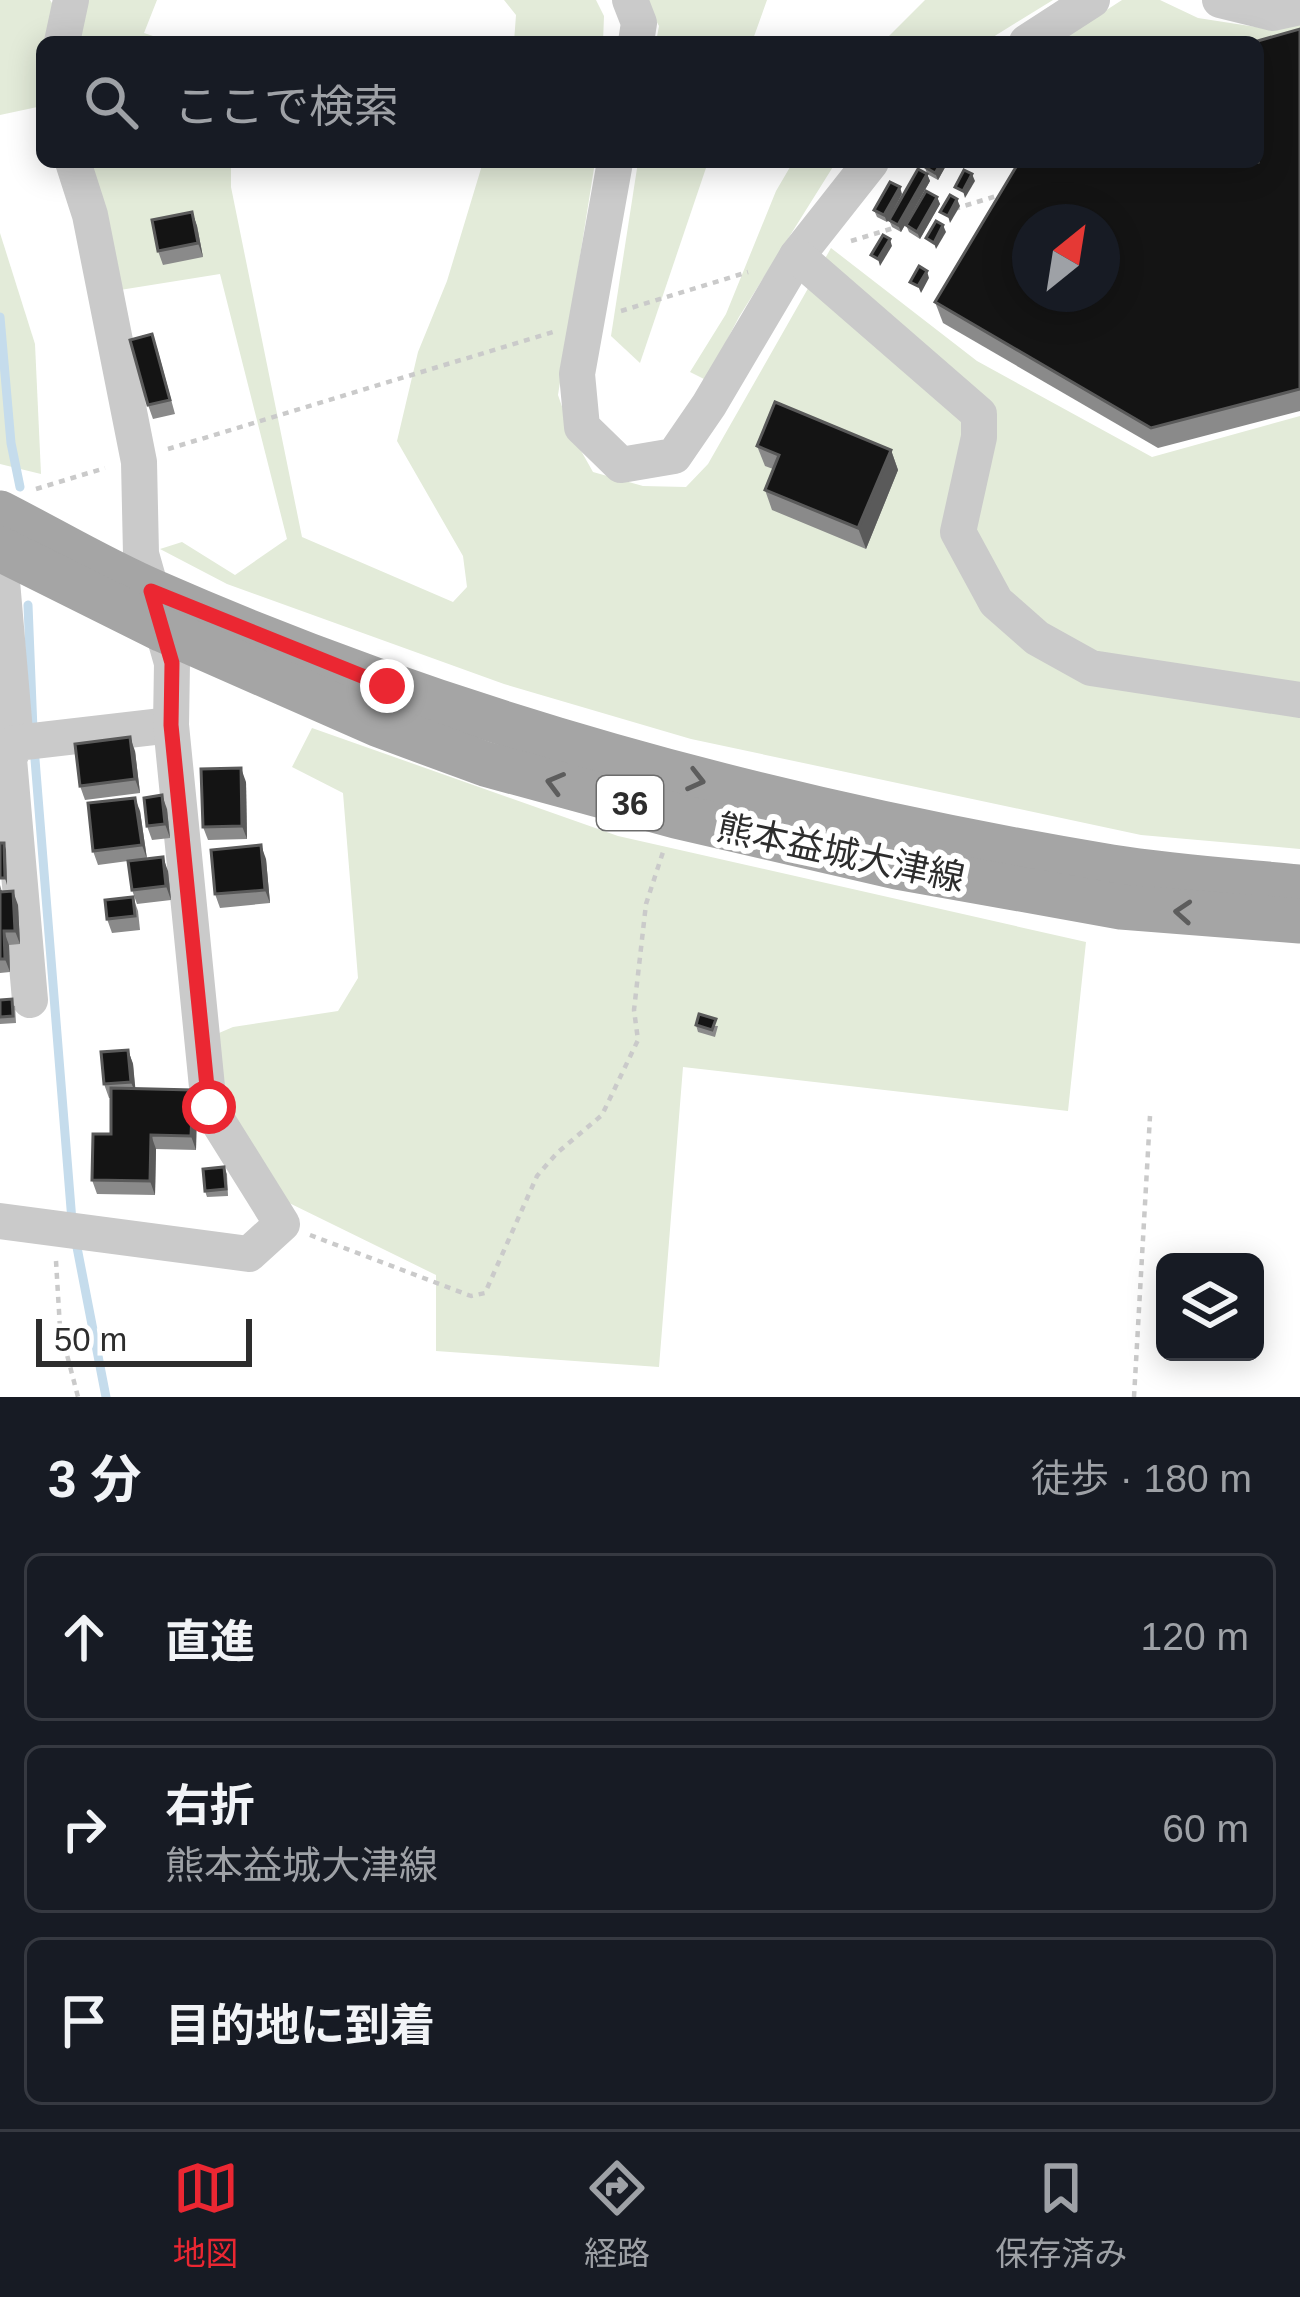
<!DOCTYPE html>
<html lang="ja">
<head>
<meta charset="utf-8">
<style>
  body { margin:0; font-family:Arial,"Noto Sans JP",sans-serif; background:#242831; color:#f1f3f6 }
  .controls { position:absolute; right:36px; bottom:36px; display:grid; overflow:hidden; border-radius:18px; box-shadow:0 6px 30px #0003 }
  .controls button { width:108px; height:108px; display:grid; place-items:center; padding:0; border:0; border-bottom:3px solid #363941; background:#171b24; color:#f1f3f6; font:60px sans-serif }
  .compass { position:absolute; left:1012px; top:204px; width:108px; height:108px; border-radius:50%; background:#171b24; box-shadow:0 6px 30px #0003; rotate:30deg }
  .scale { position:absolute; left:36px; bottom:30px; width:216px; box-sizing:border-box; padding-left:12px; border:6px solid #2d2d2d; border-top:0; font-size:33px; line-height:42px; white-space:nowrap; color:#2d2d2d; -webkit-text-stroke:9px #fff; paint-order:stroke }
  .stop { position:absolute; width:36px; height:36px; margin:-27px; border:9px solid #eb2732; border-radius:50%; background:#fff }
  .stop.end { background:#eb2732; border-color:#fff; box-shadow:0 3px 12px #0008 }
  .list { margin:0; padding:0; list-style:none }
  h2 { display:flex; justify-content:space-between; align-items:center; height:156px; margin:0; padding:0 48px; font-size:51px }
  h2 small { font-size:39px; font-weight:400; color:#9ea1a6 }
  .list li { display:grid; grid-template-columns:78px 1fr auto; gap:36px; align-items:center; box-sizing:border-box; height:168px; margin:0 24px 24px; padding:0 24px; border:3px solid #363941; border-radius:18px }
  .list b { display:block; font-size:45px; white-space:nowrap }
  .list p { margin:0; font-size:39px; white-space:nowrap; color:#9ea1a6 }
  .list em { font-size:39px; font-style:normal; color:#9ea1a6 }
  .icon { flex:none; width:66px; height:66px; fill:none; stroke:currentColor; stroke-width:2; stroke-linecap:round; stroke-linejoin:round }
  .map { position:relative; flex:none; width:1300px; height:1397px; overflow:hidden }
  .search { position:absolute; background:#171b24; box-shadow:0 6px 30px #0003; left:36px; right:36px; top:36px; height:132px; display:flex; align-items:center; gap:30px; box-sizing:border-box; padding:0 42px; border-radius:18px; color:#9ea1a6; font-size:45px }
  .sheet { height:732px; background:#171b24 }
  nav { display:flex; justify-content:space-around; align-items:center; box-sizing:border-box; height:168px; border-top:3px solid #363941; background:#171b24; font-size:33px; color:#9ea1a6 }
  nav a { display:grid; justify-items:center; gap:6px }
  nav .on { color:#eb2732 }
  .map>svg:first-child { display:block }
  .green { fill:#e3ebd9 }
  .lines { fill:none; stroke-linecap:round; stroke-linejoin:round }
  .stream { stroke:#c5dcec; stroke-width:9 }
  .path { stroke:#cacaca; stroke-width:4.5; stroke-dasharray:6 6; stroke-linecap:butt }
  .minor { stroke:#cacaca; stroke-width:36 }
  .major { stroke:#a5a5a5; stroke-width:45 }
  .wall { fill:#8a8a8a }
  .shaded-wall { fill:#5a5a5a }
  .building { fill:#141414; stroke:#5a5a5a; stroke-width:3; fill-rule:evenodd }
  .oneway { stroke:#5d5d5d }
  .route { stroke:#eb2732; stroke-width:15 }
  .labels { text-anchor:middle; stroke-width:12; stroke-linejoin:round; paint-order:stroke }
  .shield { fill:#fff; stroke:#6c6c6c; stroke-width:3 }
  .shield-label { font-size:33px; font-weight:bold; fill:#2d2d2d }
  .street-label { font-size:36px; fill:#2d2d2d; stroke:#fff }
</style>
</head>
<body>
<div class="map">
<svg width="1300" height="1397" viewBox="0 0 1300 1397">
  <rect width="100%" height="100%" fill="#fff"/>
  <g class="green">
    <path d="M0 0H50L57 11 87 0H157L144 33 171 42H42V106L0 115Z"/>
    <path d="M504 0H596L604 16 603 42H514L516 15Z"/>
    <path d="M645 0H767L752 42H656L659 26Z"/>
    <path d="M925 0H1053L985 42H883Z"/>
    <path d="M1122 0H1160L1198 18 1269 29 1300 22V51L1258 42H1057Z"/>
    <path d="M90 162H231V187L302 537 453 602 467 587 463 556 397 441 418 352 447 281 483 162H595L558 395 571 433 593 472 643 486 686 487 708 464 831 248 977 361 1152 457 1300 416V849L1141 835 691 739 504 684 227 584 160 549 182 542 235 575 287 539 220 274 120 290Z"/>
    <path d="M638 162H708L640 363 611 336Z"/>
    <path d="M793 162H836L739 317 706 380 690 372 726 314 776 191Z"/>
    <path d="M0 233 35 344 41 474 0 464Z"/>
    <path d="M312 728 618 836 1086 942 1068 1111 683 1067 659 1367 436 1351V1275L281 1199 220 1107 212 1036 233 1027 338 1011 358 978 343 793 292 767Z"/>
  </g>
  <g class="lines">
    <g class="stream">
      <path d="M0 317 11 443 20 487"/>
      <path d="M28 605 33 730"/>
      <path d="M34 747 72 1221"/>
      <path d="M75 1237 106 1397"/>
    </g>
    <g class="path">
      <path d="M954 209 1000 195"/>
      <path d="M851 241 897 227"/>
      <path d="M621 311 748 272"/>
      <path d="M168 449 553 332"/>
      <path d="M36 489 105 468"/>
      <path d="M310 1235 471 1296 485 1293 537 1176 557 1153 602 1115 638 1040 634 1010 646 904 663 852"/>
      <path d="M56 1261 60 1328 78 1397"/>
      <path d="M1134 1397 1150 1116"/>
    </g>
    <g class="minor">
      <path d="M630 0 639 23 636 42"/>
      <path d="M1220 0 1273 13 1300 7"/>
      <path d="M62 42 71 0"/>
      <path d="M1027 42 1092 0"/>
      <path d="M615 162 577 374 582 427 621 465 674 456 709 405 797 256 871 162"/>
      <path d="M797 256 979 414V437L958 532 996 602 1037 638 1091 668 1300 700"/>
      <path d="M0 558 16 743"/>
      <path d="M30 1000 9 759 16 743 171 725"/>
      <path d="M0 1221 249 1254 282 1224 209 1107 171 725 172 663 141 554 139 462 90 215 73 162"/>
    </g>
    <g class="major">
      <path d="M0 513C51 539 101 569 154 592 459 726 782 812 1111 867 1173 877 1237 881 1300 887"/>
      <path d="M0 549 163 630 379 725 485 764 676 816 897 867 1121 907 1300 921"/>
    </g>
  </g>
  <g class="wall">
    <path d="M1300 29V411L1158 448 943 323 935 302Z"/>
    <path d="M120 162H148L122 166Z"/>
    <path d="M928 162H948L938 180 927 174 930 181 901 232 892 227 889 220 927 174 925 167Z"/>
    <path d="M902 194 887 222 877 217 874 210Z"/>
    <path d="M937 197 940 204 920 239 909 232 906 225Z"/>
    <path d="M192 212 197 226 203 257 163 265 158 251Z"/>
    <path d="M157 348 175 414 153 419 148 405Z"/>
    <path d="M757 446 891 450 898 470 866 549 772 510 765 490 773 469 765 466Z"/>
    <path d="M135 751 140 793 85 800 80 786Z"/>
    <path d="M246 782 247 839 208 840 203 827Z"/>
    <path d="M167 809 170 838 152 840 147 826Z"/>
    <path d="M140 811 147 859 168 871 171 900 137 904 132 890 128 861 98 865 93 851Z"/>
    <path d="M266 859 270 903 220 908 215 894Z"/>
    <path d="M0 885 2 892 18 905 20 944 9 945 10 972 0 973Z"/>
    <path d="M133 897 138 911 140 930 112 933 107 919Z"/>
    <path d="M0 1000 15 1006 16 1023 0 1024Z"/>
    <path d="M696 1025 718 1026 715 1037 698 1032Z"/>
    <path d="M128 1050 133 1064 135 1089 197 1104 196 1150 156 1149 155 1195 97 1194 92 1180 111 1134V1098H109L104 1084Z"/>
    <path d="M224 1167 227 1174 228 1196 207 1197 205 1191Z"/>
  </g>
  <g class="shaded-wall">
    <path d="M942 162H948L938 180 935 173Z"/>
    <path d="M927 174 930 181 901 232 898 225Z"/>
    <path d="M972 174 975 181 965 198 963 191Z"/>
    <path d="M900 187 902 194 887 222 884 215Z"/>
    <path d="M937 197 940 204 920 239 917 232Z"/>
    <path d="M957 199 960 206 950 223 948 216Z"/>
    <path d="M192 212 197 226 203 257 198 243Z"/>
    <path d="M943 225 946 232 936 249 934 243Z"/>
    <path d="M890 239 892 246 880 266 878 259Z"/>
    <path d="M927 271 929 278 921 293 918 286Z"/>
    <path d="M891 450 898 470 866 549 858 528Z"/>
    <path d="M130 737 135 751 140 793 135 779Z"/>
    <path d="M241 768 246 782 247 839 242 826Z"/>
    <path d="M162 795 167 809 170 838 165 824Z"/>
    <path d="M135 798 140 811 147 859 142 845Z"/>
    <path d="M4 843 6 850 7 885 5 878Z"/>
    <path d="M261 845 266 859 270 903 265 890Z"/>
    <path d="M163 857 168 871 171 900 166 886Z"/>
    <path d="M13 891 18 905 20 944 15 931Z"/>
    <path d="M4 931 9 945 10 972 5 959Z"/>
    <path d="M128 1050 133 1064 136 1095 131 1082Z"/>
    <path d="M193 1090 197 1104 196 1150 191 1136Z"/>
    <path d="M151 1135 156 1149 155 1195 150 1181Z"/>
  </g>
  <g class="building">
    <path d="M1300 29V389L1151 428 935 302 1019 162H1258V42H1254ZM1030 222H1102V294H1030Z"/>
    <path d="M928 162H942L935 173 925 167Z"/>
    <path d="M918 169 927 174 898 225 889 220Z"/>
    <path d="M964 170 972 174 963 191 955 187Z"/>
    <path d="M890 182 900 187 884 215 874 210Z"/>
    <path d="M926 191 937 197 917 232 906 225Z"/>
    <path d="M950 195 957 199 948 216 940 212Z"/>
    <path d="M192 212 198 243 158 251 152 220Z"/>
    <path d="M936 221 943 225 934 243 926 238Z"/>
    <path d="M883 235 890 239 878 259 871 255Z"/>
    <path d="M919 266 927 271 918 286 910 282Z"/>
    <path d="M152 334 170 400 148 405 130 340Z"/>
    <path d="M775 402 891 450 858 528 765 490 779 455 757 446Z"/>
    <path d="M130 737 135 779 80 786 75 744Z"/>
    <path d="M241 768 242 826 203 827 201 769Z"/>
    <path d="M162 795 165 824 147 826 144 798Z"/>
    <path d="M135 798 142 845 93 851 88 803Z"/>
    <path d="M0 843H4L5 878H0Z"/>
    <path d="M261 845 265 890 215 894 211 850Z"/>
    <path d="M163 857 166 886 132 890 128 861Z"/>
    <path d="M0 890V892L13 891 15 931H4L5 959H0Z"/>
    <path d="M133 897 135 916 107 919 105 900Z"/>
    <path d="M12 999 13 1016 0 1017V1000Z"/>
    <path d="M699 1014 716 1019 712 1030 696 1025Z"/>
    <path d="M128 1050 131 1082 104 1084 101 1052Z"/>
    <path d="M111 1088 193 1090 191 1136 151 1135 150 1181 92 1180 93 1134H111Z"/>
    <path d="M224 1167 226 1189 205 1191 203 1169Z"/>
  </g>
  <defs><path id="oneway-chevron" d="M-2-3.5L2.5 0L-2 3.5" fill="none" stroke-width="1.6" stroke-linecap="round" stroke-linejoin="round" transform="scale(3)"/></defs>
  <g class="oneway">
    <use href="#oneway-chevron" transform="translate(696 780) rotate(14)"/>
    <use href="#oneway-chevron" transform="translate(555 783) rotate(-165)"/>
    <use href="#oneway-chevron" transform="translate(1183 912) rotate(-176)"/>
  </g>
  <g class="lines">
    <path class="route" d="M209 1107 171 725 172 663 151 591 387 686"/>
  </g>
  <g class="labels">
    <rect class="shield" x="597" y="776" width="66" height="54" rx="9"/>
    <g class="shield-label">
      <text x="630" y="815">36</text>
    </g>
    <g class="street-label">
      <text transform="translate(841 852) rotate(12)" y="13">熊本益城大津線</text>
    </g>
  </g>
</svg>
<div class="controls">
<button><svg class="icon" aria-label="layers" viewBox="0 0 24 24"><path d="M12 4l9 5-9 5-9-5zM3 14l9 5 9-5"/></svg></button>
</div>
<svg class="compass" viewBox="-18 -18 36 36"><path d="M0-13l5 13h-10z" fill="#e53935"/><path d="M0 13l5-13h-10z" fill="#9ea1a6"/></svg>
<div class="scale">50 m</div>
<div class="stop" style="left:209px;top:1107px"></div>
<div class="stop end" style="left:387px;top:686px"></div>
<div class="search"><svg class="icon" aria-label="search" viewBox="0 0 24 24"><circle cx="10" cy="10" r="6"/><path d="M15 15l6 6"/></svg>ここで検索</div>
</div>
<section class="sheet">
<h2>3 分<small>徒歩 · 180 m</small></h2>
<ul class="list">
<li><svg class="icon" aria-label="ahead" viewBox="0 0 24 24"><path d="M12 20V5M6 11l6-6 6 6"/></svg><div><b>直進</b></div><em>120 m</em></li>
<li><svg class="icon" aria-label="right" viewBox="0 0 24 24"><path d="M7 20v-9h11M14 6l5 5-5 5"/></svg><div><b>右折</b><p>熊本益城大津線</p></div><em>60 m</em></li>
<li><svg class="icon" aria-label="arrive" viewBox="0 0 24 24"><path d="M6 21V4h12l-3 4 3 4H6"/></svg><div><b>目的地に到着</b></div></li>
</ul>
</section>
<nav>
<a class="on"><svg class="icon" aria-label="map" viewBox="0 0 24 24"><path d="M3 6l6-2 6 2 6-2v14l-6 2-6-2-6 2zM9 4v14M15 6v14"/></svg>地図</a>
<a><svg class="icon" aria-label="directions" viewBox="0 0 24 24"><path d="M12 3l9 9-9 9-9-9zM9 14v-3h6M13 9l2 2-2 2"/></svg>経路</a>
<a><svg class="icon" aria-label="saved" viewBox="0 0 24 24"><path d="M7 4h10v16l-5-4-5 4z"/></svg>保存済み</a>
</nav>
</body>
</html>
